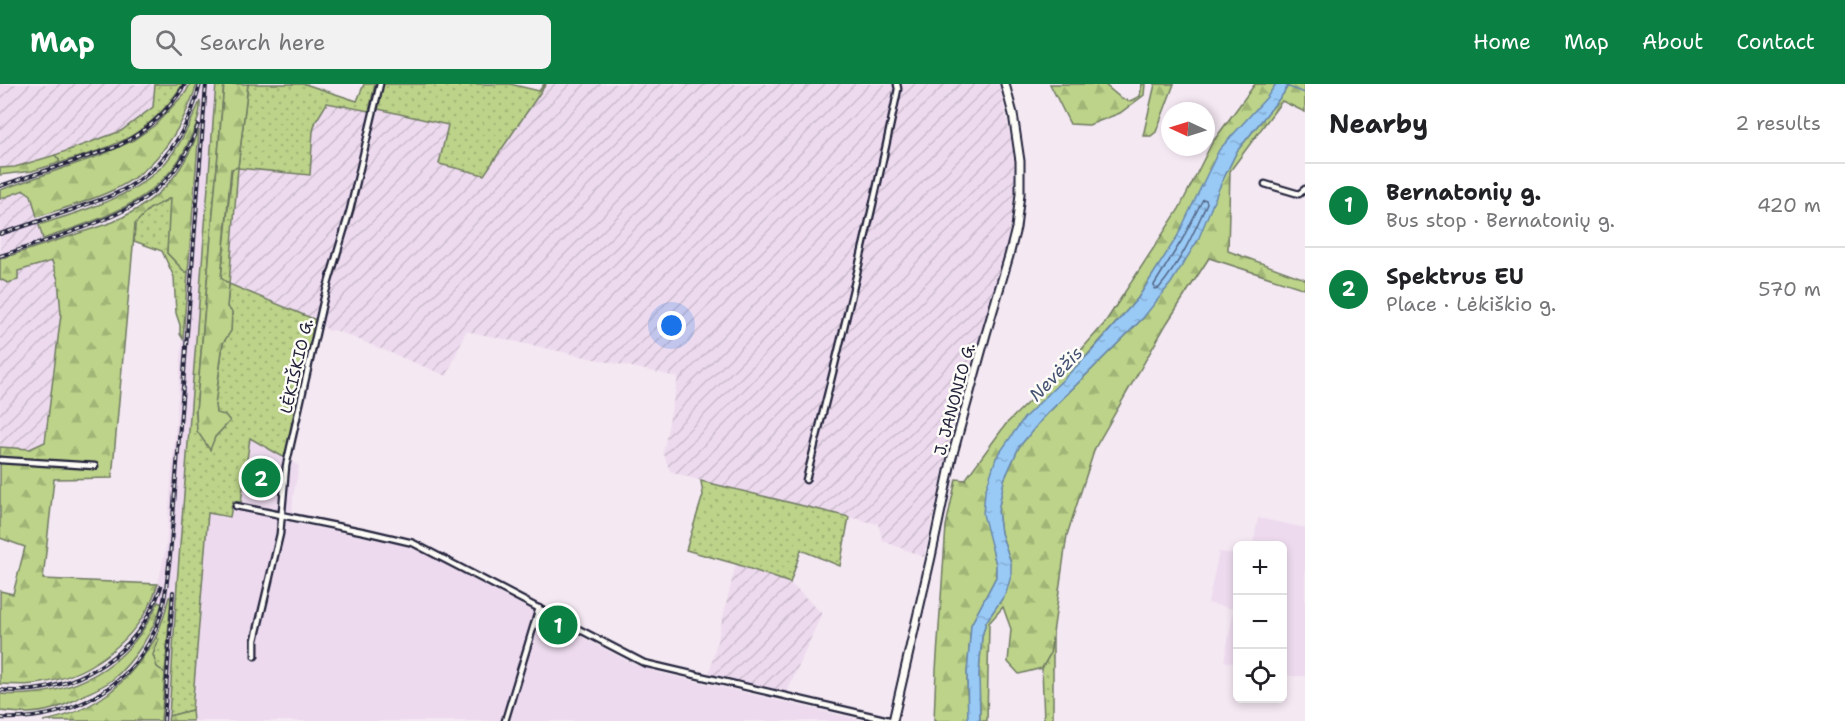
<!DOCTYPE html>
<html lang="en">
<head>
<meta charset="utf-8">
<style>
  body { margin:0; font-family:"Shantell Sans",sans-serif; background:#f2f2f2; color:#202124 }
  .controls { position:absolute; right:18px; bottom:18px; display:grid; overflow:hidden; border-radius:9px; box-shadow:0 3px 9px #0003 }
  .controls button { width:54px; height:54px; display:grid; place-items:center; padding:0; border:0; border-bottom:2px solid #e0e0e0; background:#fff; color:#202124; font:30px sans-serif }
  .compass { position:absolute; left:1161px; top:18px; width:54px; height:54px; border-radius:50%; background:#fff; box-shadow:0 3px 9px #0003; rotate:274deg }
  .you { position:absolute; left:672px; top:242px; width:21px; height:21px; margin:-15px; border:4px solid #fff; border-radius:50%; background:#1a73e8; box-shadow:0 0 0 9px #1a73e833 }
  .badge { display:grid; place-items:center; width:39px; height:39px; border-radius:50%; background:#0b8043; color:#fff; font-size:20px; font-weight:700 }
  .pin { position:absolute; translate:-50% -50%; border:3px solid #fff; box-shadow:0 2px 6px #0006 }
  .list { margin:0; padding:0; list-style:none }
  h2 { display:flex; justify-content:space-between; align-items:center; height:78px; margin:0; padding:0 24px; font-size:26px }
  h2 small { font-size:20px; font-weight:400; color:#757577 }
  .list li { display:grid; grid-template-columns:39px 1fr auto; gap:18px; align-items:center; box-sizing:border-box; height:84px; padding:0 24px; border-top:2px solid #e0e0e0 }
  .list b { display:block; font-size:22px; white-space:nowrap }
  .list p { margin:0; font-size:20px; white-space:nowrap; color:#757577 }
  .list em { font-size:20px; font-style:normal; color:#757577 }
  .icon { flex:none; width:33px; height:33px; fill:none; stroke:currentColor; stroke-width:2; stroke-linecap:round; stroke-linejoin:round }
  .map { position:relative; flex:none; width:1305px; height:637px; overflow:hidden }
  header { display:flex; align-items:center; gap:36px; box-sizing:border-box; height:84px; padding:0 30px; background:#0b8043; color:#fff }
  header strong { font-size:28px }
  nav { display:flex; gap:33px; margin-inline-start:auto; font-size:21px }
  .search { width:420px; height:54px; background:#f2f2f2; display:flex; align-items:center; gap:15px; box-sizing:border-box; padding:0 21px; border-radius:9px; color:#757577; font-size:22px }
  main { display:flex }
  aside { flex:1; background:#fff }
  .map>svg:first-child { display:block }
  .built { fill:#eddaee }
  .industrial { fill:url(#industrial-furrows) }
  .grass { fill:url(#grass-dots); stroke:#6f7a62; stroke-width:1.5 }
  .forest { fill:url(#forest-firs); stroke:#6f7a62; stroke-width:1.5 }
  .water { fill:url(#water-ripples); stroke:#6987ab; stroke-width:1.5 }
  .lines { fill:none; stroke-linecap:round; stroke-linejoin:round }
  .shore { stroke:#526586; stroke-width:1.5 }
  .stream { stroke:#6987ab; stroke-width:1.5 }
  .street-casing { stroke:#22223b; stroke-width:9 }
  .secondary-casing { stroke:#22223b; stroke-width:11 }
  .street { stroke:#fdfcf7; stroke-width:4.5 }
  .secondary { stroke:#fdfcf7; stroke-width:7 }
  .rail-casing { stroke:#22223b; stroke-width:4 }
  .rail { stroke:#fdfcf7; stroke-width:1.5; stroke-dasharray:4.5; stroke-linecap:butt }
  .labels { text-anchor:middle; stroke-width:5; stroke-linejoin:round; paint-order:stroke }
  .street-label { font-size:16px; fill:#22223b; stroke:#fdfcf7 }
  .water-label { font-size:18px; font-style:italic; fill:#465473; stroke:#fdfcf7 }
</style>
</head>
<body>
<header>
<strong>Map</strong>
<div class="search"><svg class="icon" aria-label="search" viewBox="0 0 24 24"><circle cx="10" cy="10" r="6"/><path d="M15 15l6 6"/></svg>Search here</div>
<nav><a>Home</a><a>Map</a><a>About</a><a>Contact</a></nav>
</header>
<main>
<div class="map">
<svg width="1305" height="637" viewBox="0 0 1305 637">
  <defs>
    <pattern id="industrial-furrows" width="10" height="10" patternUnits="userSpaceOnUse" patternTransform="scale(1.5)"><rect width="10" height="10" fill="#eddaee"/><path d="M-1 1l2-2M0 10L10 0M9 11l2-2" fill="none" stroke="#cbbbcd"/></pattern>
    <pattern id="grass-dots" width="8" height="8" patternUnits="userSpaceOnUse" patternTransform="scale(1.5)"><rect width="8" height="8" fill="#bcd389"/><path d="M2 2h.1M6 6h.1" fill="none" stroke="#a1b577" stroke-width="1.8" stroke-linecap="round"/></pattern>
    <pattern id="forest-firs" width="22" height="20" patternUnits="userSpaceOnUse" patternTransform="scale(1.5)"><rect width="22" height="20" fill="#bcd389"/><path d="M5 1l3.5 6h-7zM16 11l3.5 6h-7z" fill="#a1b577"/></pattern>
    <pattern id="water-ripples" width="26" height="14" patternUnits="userSpaceOnUse" patternTransform="scale(1.5)"><rect width="26" height="14" fill="#99caf6"/><path d="M2 4q2-2 4 0t4 0M15 11q2-2 4 0t4 0" fill="none" stroke="#84add4"/></pattern>
  </defs>
  <rect width="100%" height="100%" fill="#f4e8f2"/>
  <filter id="ink" filterUnits="userSpaceOnUse"><feTurbulence type="fractalNoise" baseFrequency=".0167" numOctaves="2"/><feDisplacementMap in="SourceGraphic" scale="12" xChannelSelector="R" yChannelSelector="G"/><feConvolveMatrix kernelMatrix="1 2 1 2 8 2 1 2 1" color-interpolation-filters="sRGB"/></filter>
  <g filter="url(#ink)">
    <g class="built">
      <path d="M183 0H190L186 8 155 41 143 51 118 64 101 71 63 84 59 79 100 67 135 50 159 31 168 21Z"/>
      <path d="M197 0H216L177 500 168 637H161L171 513H169L164 532 156 553 150 550 156 539 161 520 158 518 144 545 137 541 149 522 158 500 166 463 199 46 200 17 192 14Z"/>
      <path d="M250 354 299 382 293 413 292 439 400 460 425 470 633 580 660 589 865 637H193L192 626 208 429 233 416 241 418Z"/>
      <path d="M1258 434 1305 444V592H1292L1283 590 1282 462 1253 461Z"/>
      <path d="M1219 468 1237 470V580L1224 577 1234 525 1208 519Z"/>
    </g>
    <g class="industrial">
      <path d="M0 0H155L153 23 121 47 101 56 15 83 0 84Z"/>
      <path d="M546 0H999L1013 64 1015 102 1012 130 1006 163 997 198 952 346 924 473 883 457 878 440 701 397 670 387 663 369 678 293 466 247 447 292 335 246 329 247 316 236 229 200 238 83 310 91 313 47 316 37 327 19 369 26 378 25 448 41 484 91Z"/>
      <path d="M24 105 31 111 45 161 0 175V115Z"/>
      <path d="M52 177 58 196 61 230 45 358 30 365 0 363V195L8 199 18 196V187Z"/>
      <path d="M736 480 790 499 822 529 787 608 709 590Z"/>
    </g>
    <g class="grass">
      <path d="M155 0H183C147 54 118 61 59 79V76L55 71 121 47 153 23Z"/>
      <path d="M216 0H224L196 328 197 347 215 353 230 337 216 329 215 321 223 259 231 246 232 228 227 223 229 200 221 194 232 85 238 83 248 0H305L357 17 364 0H375L369 27 327 19 316 37 313 47 310 91 238 84 229 200 316 236 285 374 250 354 241 418 233 417 230 433 208 429 192 626 169 632 177 500Z"/>
      <path d="M383 0H510L539 7 544 0H546L484 91 439 80 448 41 378 25Z"/>
      <path d="M171 114 167 169 185 188H188L183 255 180 250V241L176 229 174 193 162 167 134 157 135 139 149 125Z"/>
      <path d="M701 397 849 433 840 482 801 466 790 499 736 480 686 466 703 411Z"/>
      <path d="M169 513H171L165 589 157 583 153 571 158 557 156 553 164 532Z"/>
      <path d="M1053 548V637H1044L1042 584 1050 570Z"/>
    </g>
    <g class="forest">
      <path d="M190 0H197C182 46 156 87 111 107 88 118 61 125 37 133L31 111 24 106 0 115V106L101 71 132 57 155 41 186 8Z"/>
      <path d="M224 0H248L238 83 231 85 221 194 229 200 227 223 232 228 231 247 223 259 215 321 216 329 225 331 230 337 215 353 210 366 197 347 196 328Z"/>
      <path d="M1050 0H1104L1122 15 1130 17 1140 12 1142 0H1145L1144 11 1120 29 1089 41 1070 40Z"/>
      <path d="M1155 0H1174L1156 48 1151 52H1143Z"/>
      <path d="M1255 0H1276V2L1138 214 996 374 993 468 996 480V493L971 541 967 590 968 637H934L936 586 946 442 956 395 965 396 1006 340 1082 265 1104 240 1179 125 1212 59Z"/>
      <path d="M1289 0H1305V28L1282 17 1230 87 1228 167 1305 195V205L1209 174 1167 239 1095 364 1067 451 1050 570 1042 584 1019 590 1008 578 1011 545 1003 523 989 539 987 637H980L979 589 982 552 986 538 1006 509 1011 479 1001 449 998 427 1004 396 1019 363 1043 334 1143 234 1220 102 1237 67 1283 10Z"/>
      <path d="M200 17C201 31 195 44 189 57 163 118 100 135 43 155L39 141C84 126 134 114 166 78 181 60 191 38 200 17Z"/>
      <path d="M199 46 188 188H185L167 169 170 114 149 125 135 140 112 394 54 395 43 495 158 500C155 507 153 515 149 522 129 561 86 592 42 599 28 602 14 601 0 600V507L13 510 25 463 0 454V363L30 365 45 358 61 230 58 196 52 177 18 187V196L8 199 0 195V175L113 138C158 117 182 92 199 46Z"/>
      <path d="M55 71 59 76V79L32 87 0 91V84L15 83Z"/>
      <path d="M158 518 162 520C153 548 135 576 112 596 104 602 93 607 84 611 67 621 47 629 27 629 18 629 9 628 0 627V610C70 615 130 584 158 518Z"/>
      <path d="M156 553 158 556 153 571 157 583 165 589 161 637H43C96 628 129 598 156 553Z"/>
      <path d="M192 626 193 637H168L169 632Z"/>
    </g>
    <path class="water" d="M1276 0H1289L1283 10 1237 67 1220 102 1198 156 1171 199 1143 234 1043 334 1019 363 1004 396 998 427 1001 449 1011 479V492L1006 509 986 538 982 552 979 589 980 637H968L967 590 971 541 996 493V480L983 430 985 408 996 374 1024 334 1090 269 1138 214 1177 153 1219 66 1267 13Z"/>
    <g class="lines">
      <path class="shore" d="M1203 115 1206 116 1207 119C1194 149 1180 179 1159 204L1155 205 1154 201 1182 156Z"/>
      <path class="stream" d="M1286 2 1305 9"/>
      <defs>
        <g id="street">
          <path d="M1265 100 1299 110 1305 105"/>
          <path d="M0 376 95 382"/>
          <path d="M806 396C839 266 871 136 898 5L897 0"/>
          <path d="M236 422 366 448 413 459 644 579 893 637"/>
          <path d="M255 572V556L280 450 286 382 324 214 350 126 380 0"/>
          <path d="M505 637 539 524"/>
        </g>
        <path id="secondary" d="M893 637 931 473 952 373 986 250 1009 172 1016 144 1020 110V77L1013 30 1005 0"/>
      </defs>
      <use href="#street" class="street-casing"/>
      <use href="#secondary" class="secondary-casing"/>
      <use href="#street" class="street"/>
      <use href="#secondary" class="secondary"/>
      <defs>
        <g id="rail">
          <path d="M0 102 116 63C145 48 168 29 185 0"/>
          <path d="M0 150C25 142 49 134 74 125 90 119 106 115 121 107 164 85 189 46 200 0"/>
          <path d="M0 172C25 164 50 156 74 147 133 127 178 103 198 41"/>
          <path d="M0 606C53 612 110 587 141 544 149 531 156 517 161 503"/>
          <path d="M0 634C70 637 135 604 159 536 166 516 167 494 170 473L206 0"/>
          <path d="M164 637 173 508"/>
        </g>
      </defs>
      <use href="#rail" class="rail-casing"/>
      <use href="#rail" class="rail"/>
    </g>
  </g>
  <g class="labels">
    <g class="street-label">
      <text transform="translate(296 282) rotate(-77)" y="6">LĖKIŠKIO G.</text>
      <text transform="translate(954 315) rotate(-75)" y="6">J. JANONIO G.</text>
    </g>
    <g class="water-label">
      <text transform="translate(1056 290) rotate(-46)" y="6">Nevėžis</text>
    </g>
  </g>
</svg>
<div class="controls">
<button>+</button>
<button>−</button>
<button><svg class="icon" aria-label="locate" viewBox="0 0 24 24"><circle cx="12" cy="12" r="6"/><path d="M12 2v4M12 18v4M2 12h4M18 12h4"/></svg></button>
</div>
<svg class="compass" viewBox="-18 -18 36 36"><path d="M0-13l5 13h-10z" fill="#e53935"/><path d="M0 13l5-13h-10z" fill="#757577"/></svg>
<div class="you"></div>
<div class="pin badge" style="left:558px;top:541px">1</div>
<div class="pin badge" style="left:261px;top:394px">2</div>
</div>
<aside>
<h2>Nearby<small>2 results</small></h2>
<ul class="list">
<li><span class="badge">1</span><div><b>Bernatonių g.</b><p>Bus stop · Bernatonių g.</p></div><em>420 m</em></li>
<li><span class="badge">2</span><div><b>Spektrus EU</b><p>Place · Lėkiškio g.</p></div><em>570 m</em></li>
</ul>
</aside>
</main>
</body>
</html>
